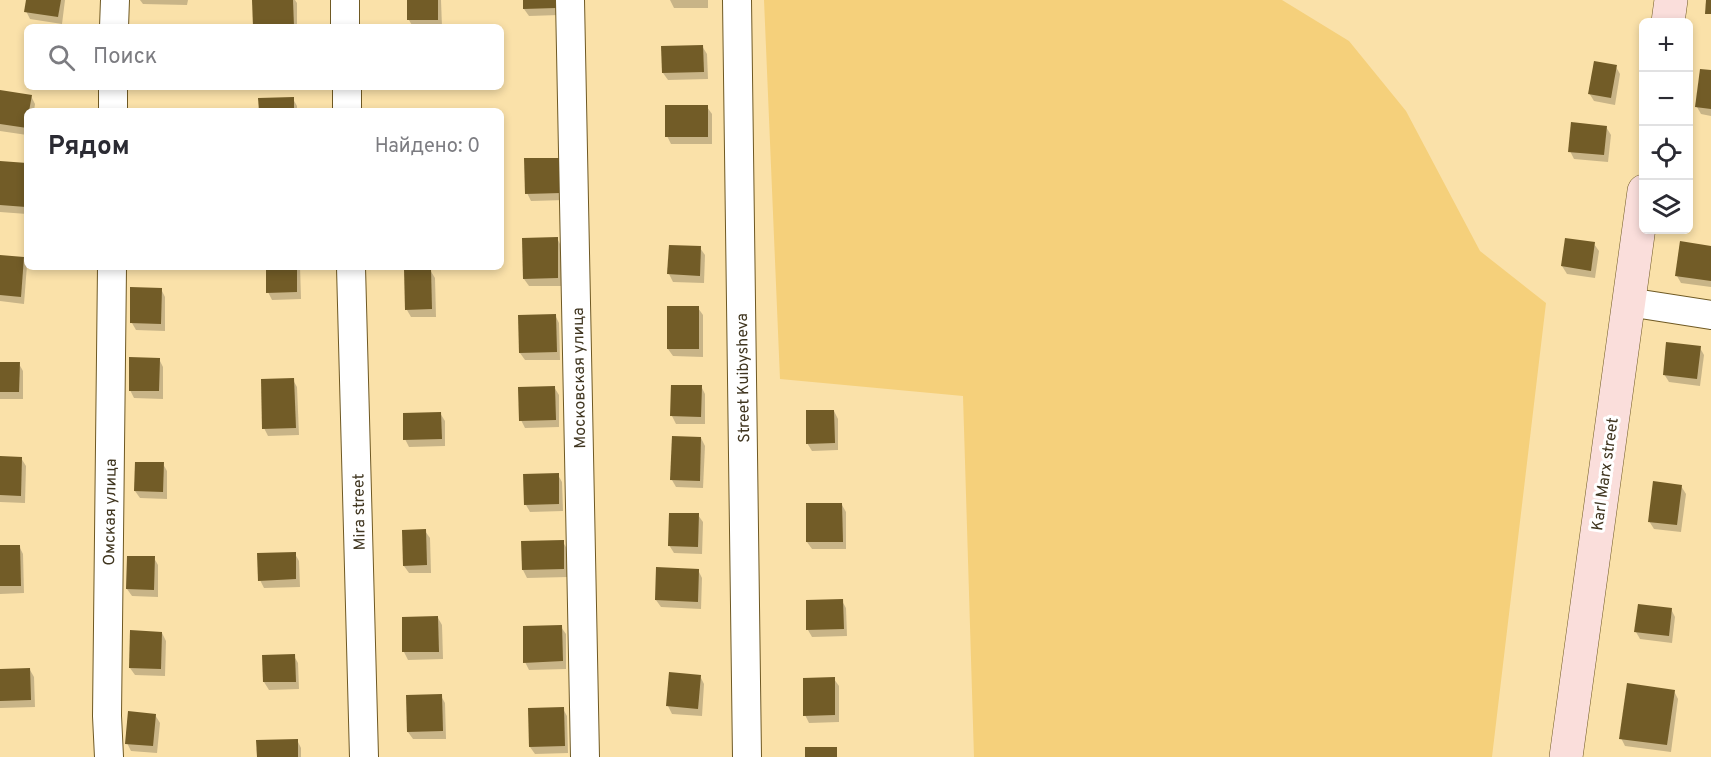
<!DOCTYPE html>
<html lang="ru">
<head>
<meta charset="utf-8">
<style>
  body { margin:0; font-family:Overpass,sans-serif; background:#f7f7f7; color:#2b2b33 }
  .controls { position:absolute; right:18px; top:18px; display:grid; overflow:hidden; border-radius:9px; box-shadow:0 3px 9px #0003 }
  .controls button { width:54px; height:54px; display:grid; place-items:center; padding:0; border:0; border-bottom:2px solid #e1e1e2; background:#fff; color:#2b2b33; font:30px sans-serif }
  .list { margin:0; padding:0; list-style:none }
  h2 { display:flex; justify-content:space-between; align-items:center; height:78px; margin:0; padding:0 24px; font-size:26px }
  h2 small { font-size:20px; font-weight:400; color:#7c7c81 }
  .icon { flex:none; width:33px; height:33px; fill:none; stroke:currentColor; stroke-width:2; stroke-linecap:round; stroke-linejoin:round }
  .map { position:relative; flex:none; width:1711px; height:757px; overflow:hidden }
  .search { position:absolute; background:#fff; box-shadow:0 3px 9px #0003; left:24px; top:24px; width:480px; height:66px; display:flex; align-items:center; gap:15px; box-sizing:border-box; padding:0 21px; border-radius:9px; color:#7c7c81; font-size:22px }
  .panel { position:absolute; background:#fff; box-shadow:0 3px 9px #0003; left:24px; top:108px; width:480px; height:162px; border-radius:9px }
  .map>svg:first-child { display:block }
  .green { fill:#f5d07b }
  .shadow { fill:#0003 }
  .building { fill:#725c27 }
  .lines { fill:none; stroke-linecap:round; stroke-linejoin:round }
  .street-casing { stroke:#6f5923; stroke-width:30 }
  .secondary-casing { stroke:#6f5923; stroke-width:34 }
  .street { stroke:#fff; stroke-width:28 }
  .secondary { stroke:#fadedb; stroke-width:33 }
  .labels { text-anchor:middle; stroke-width:6; stroke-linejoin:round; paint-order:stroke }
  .street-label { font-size:16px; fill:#403620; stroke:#fff }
</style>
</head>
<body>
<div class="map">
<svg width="1711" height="757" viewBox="0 0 1711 757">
  <rect width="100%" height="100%" fill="#fae1a9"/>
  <path class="green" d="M764 0H1282L1349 41 1406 111 1480 251 1546 303 1492 757H974L963 396 780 379Z"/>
  <g class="shadow">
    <path d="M28 0H65L62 24 30 19 26 11Z"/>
    <path d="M140 0H188L187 5 143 4Z"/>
    <path d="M254 0H295L297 3V27H254Z"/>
    <path d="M408 0H441L442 27H413L409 20Z"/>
    <path d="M524 0H559V15L529 16 524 9Z"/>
    <path d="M670 0H708V8H674Z"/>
    <path d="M702 46 707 54 708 79 668 80 663 73Z"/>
    <path d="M1616 67 1620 74 1615 105 1594 101 1589 93Z"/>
    <path d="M1711 72V116L1701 114 1697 107Z"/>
    <path d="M141 87H171V88Z"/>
    <path d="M0 92 31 96 35 104 34 111H27V135L0 131Z"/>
    <path d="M293 99 297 106V111H260Z"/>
    <path d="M707 107 712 114V144H671L667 136Z"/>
    <path d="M1606 127 1611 135 1608 162 1574 159 1570 151Z"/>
    <path d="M0 163 27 165V214L0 212Z"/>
    <path d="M564 167 565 200 531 201 527 193Z"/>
    <path d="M557 238 561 246 562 286H529L524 279Z"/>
    <path d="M1594 244 1599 251 1595 278 1567 274 1562 266Z"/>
    <path d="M1711 247V287L1681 283 1677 276Z"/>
    <path d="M700 248 705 255 704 283 673 282 669 274Z"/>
    <path d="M0 257 23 259 27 265 24 304 0 301Z"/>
    <path d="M267 267H300L301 299 272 300 268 292Z"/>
    <path d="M430 270 435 278 436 317H411L407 310Z"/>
    <path d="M161 289 165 297V331L136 330 132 323Z"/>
    <path d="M698 308 703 315V357L673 356 668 349Z"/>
    <path d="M555 315 559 323 560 360H525L520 353Z"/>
    <path d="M1700 348 1704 355 1700 386 1669 382 1664 374Z"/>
    <path d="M159 359 163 367V399L134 398 130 390Z"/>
    <path d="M0 363 19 364 23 371V399H0Z"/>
    <path d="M293 380 297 387 299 435 268 436 264 428Z"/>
    <path d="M701 386 705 394V424H676L672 416Z"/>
    <path d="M554 387 559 395V427L525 428 521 420Z"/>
    <path d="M834 411 838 419V450L812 451 807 443Z"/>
    <path d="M440 413 445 421V446L409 447 405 439Z"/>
    <path d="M701 438 705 446 703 488 676 487 672 480Z"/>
    <path d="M0 457 21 458 26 466 25 503 0 502Z"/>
    <path d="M163 464 167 471V499L140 498 135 491Z"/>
    <path d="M558 475 562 482 563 511 530 512 526 505Z"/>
    <path d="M1681 486 1686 494 1681 532 1654 529 1649 521Z"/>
    <path d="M842 505 846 512V549H812L807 542Z"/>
    <path d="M698 515 703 522 702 554 674 553 669 545Z"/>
    <path d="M425 531 430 538 431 573H409L404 566Z"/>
    <path d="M563 542 567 549 568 577 527 578 523 570 522 543Z"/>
    <path d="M19 546 23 554 24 593 0 594V547Z"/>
    <path d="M295 554 299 561 300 587 264 588 260 580Z"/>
    <path d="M154 558 158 565V597L132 596 127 589Z"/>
    <path d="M698 570 702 578 701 609 661 607 656 600Z"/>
    <path d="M842 601 846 608 847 636 812 637 808 630Z"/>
    <path d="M1671 609 1675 617 1672 643 1640 639 1636 632Z"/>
    <path d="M438 618 442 625 443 659 408 660 404 652 403 619Z"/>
    <path d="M561 627 566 634V669L529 670 525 662Z"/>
    <path d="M162 633 166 641 165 676 135 675 130 668Z"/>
    <path d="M264 656H294L298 663 299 689 269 690 264 682Z"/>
    <path d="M0 670H30L34 677 35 707 0 708Z"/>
    <path d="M700 676 704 684 702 716 672 714 668 706Z"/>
    <path d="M834 679 839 686V722L809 723 805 715Z"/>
    <path d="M1674 691 1678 699 1671 752 1625 746 1621 738Z"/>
    <path d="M441 696 445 703 446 739H413L408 732Z"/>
    <path d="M563 709 567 716 568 753 535 754 530 747Z"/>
    <path d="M155 715 160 723 157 753 131 751 127 743Z"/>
    <path d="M297 740 301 748V757H258Z"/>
  </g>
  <g class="building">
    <path d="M26 0H61L58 17 24 12Z"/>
    <path d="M252 0H293L294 27H253Z"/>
    <rect x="407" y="0" width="31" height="20"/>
    <path d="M523 0H555L556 8 523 9Z"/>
    <path d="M1706 0H1711V14H1705Z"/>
    <path d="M703 45 704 72 662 73 661 46Z"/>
    <path d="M1594 61 1617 65 1611 98 1588 94Z"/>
    <path d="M1700 69 1711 70V109L1695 107Z"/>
    <path d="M0 90 32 95 29 111H27V128L0 124Z"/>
    <path d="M294 97V111H259L258 98Z"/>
    <rect x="665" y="105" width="43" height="32"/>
    <path d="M1571 122 1607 126 1604 155 1568 152Z"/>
    <path d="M524 158H560L561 193 525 194Z"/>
    <path d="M0 161 27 163 26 207 0 205Z"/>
    <path d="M558 237V278L523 279 522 238Z"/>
    <path d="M1565 238 1595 242 1591 271 1561 266Z"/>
    <path d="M1680 241 1711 246V281L1675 276Z"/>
    <path d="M669 245 701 246 700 276 667 274Z"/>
    <path d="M0 255 24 257 21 297 0 295Z"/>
    <path d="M266 267H297V292L266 293Z"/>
    <path d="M431 268 432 309 405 310 404 269Z"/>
    <path d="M130 287 162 288 161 324 130 323Z"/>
    <rect x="667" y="306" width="32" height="43"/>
    <path d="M556 314 557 352 519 353 518 315Z"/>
    <path d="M1666 342 1701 346 1697 379 1663 375Z"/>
    <path d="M129 357 160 358 159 391H129Z"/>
    <path d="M0 362H20L19 392H0Z"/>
    <path d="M294 378 296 428 262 429 261 379Z"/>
    <path d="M671 385H702L701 417 670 416Z"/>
    <path d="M555 386 556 420 519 421 518 387Z"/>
    <path d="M806 410H834L835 443 806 444Z"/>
    <path d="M441 412 442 439 403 440V413Z"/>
    <path d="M672 436 701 437 700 481 670 480Z"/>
    <path d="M0 456 22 457 21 496 0 495Z"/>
    <path d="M135 462H164L163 492 134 491Z"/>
    <path d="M559 473V504L524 505 523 474Z"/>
    <path d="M1653 481 1682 485 1677 525 1648 522Z"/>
    <path d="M806 503H842L843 542H806Z"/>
    <path d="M669 513H699L698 547 668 546Z"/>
    <path d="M426 529 427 565 403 566 402 530Z"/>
    <path d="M564 540V569L522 570 521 541Z"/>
    <path d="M0 545H20L21 586H0Z"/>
    <path d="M296 552V579L258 581 257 553Z"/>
    <path d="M127 556H155L154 590 126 589Z"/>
    <path d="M656 567 699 569 698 602 655 600Z"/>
    <path d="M843 599 844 629 806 630V600Z"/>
    <path d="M1638 604 1672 608 1669 636 1634 632Z"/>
    <path d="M438 616 439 652H402V617Z"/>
    <path d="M562 625 563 661 523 663V626Z"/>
    <path d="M130 630 162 632 161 669 129 668Z"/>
    <path d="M295 654 296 682H263L262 655Z"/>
    <path d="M30 668 31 700 0 701V669Z"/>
    <path d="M669 672 701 675 698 709 666 706Z"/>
    <path d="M835 677V715L803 716V678Z"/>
    <path d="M1627 683 1675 690 1667 745 1619 739Z"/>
    <path d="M442 694 443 731 407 732 406 695Z"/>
    <path d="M564 707 565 746 529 747 528 708Z"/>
    <path d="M128 711 156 714 153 746 125 744Z"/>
    <path d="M298 739V757H257L256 740Z"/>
    <rect x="805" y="747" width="32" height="10"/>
  </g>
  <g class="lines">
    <defs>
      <g id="street">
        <path d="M345 0V27"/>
        <path d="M570 0 585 757"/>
        <path d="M737 0 747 757"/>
        <path d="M114 27 115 0"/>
        <path d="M347 87V111"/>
        <path d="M113 111V87"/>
        <path d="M351 267 364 757"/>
        <path d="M1628 302 1711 315"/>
        <path d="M109 757 107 716 112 267"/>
      </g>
      <g id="secondary">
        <path d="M1668 22 1671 0"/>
        <path d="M1566 757 1644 191"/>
      </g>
    </defs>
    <use href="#street" class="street-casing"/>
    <use href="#secondary" class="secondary-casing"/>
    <use href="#street" class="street"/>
    <use href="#secondary" class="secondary"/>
  </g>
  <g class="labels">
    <g class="street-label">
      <text transform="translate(578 378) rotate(-91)" y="6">Московская улица</text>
      <text transform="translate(742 378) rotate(-91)" y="6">Street Kuibysheva</text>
      <text transform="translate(1604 474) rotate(-82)" y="6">Karl Marx street</text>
      <text transform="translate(109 512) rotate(-89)" y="6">Омская улица</text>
      <text transform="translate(358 512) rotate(-91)" y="6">Mira street</text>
    </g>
  </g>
</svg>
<div class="controls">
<button>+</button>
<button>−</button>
<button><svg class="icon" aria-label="locate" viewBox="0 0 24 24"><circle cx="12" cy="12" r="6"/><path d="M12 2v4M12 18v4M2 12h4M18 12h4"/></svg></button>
<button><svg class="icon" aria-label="layers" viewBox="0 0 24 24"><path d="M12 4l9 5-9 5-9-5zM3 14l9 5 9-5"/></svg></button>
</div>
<div class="search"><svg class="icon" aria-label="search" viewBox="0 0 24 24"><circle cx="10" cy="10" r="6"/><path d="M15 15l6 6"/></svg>Поиск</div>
<section class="panel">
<h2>Рядом<small>Найдено: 0</small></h2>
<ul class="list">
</ul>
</section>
</div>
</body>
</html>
